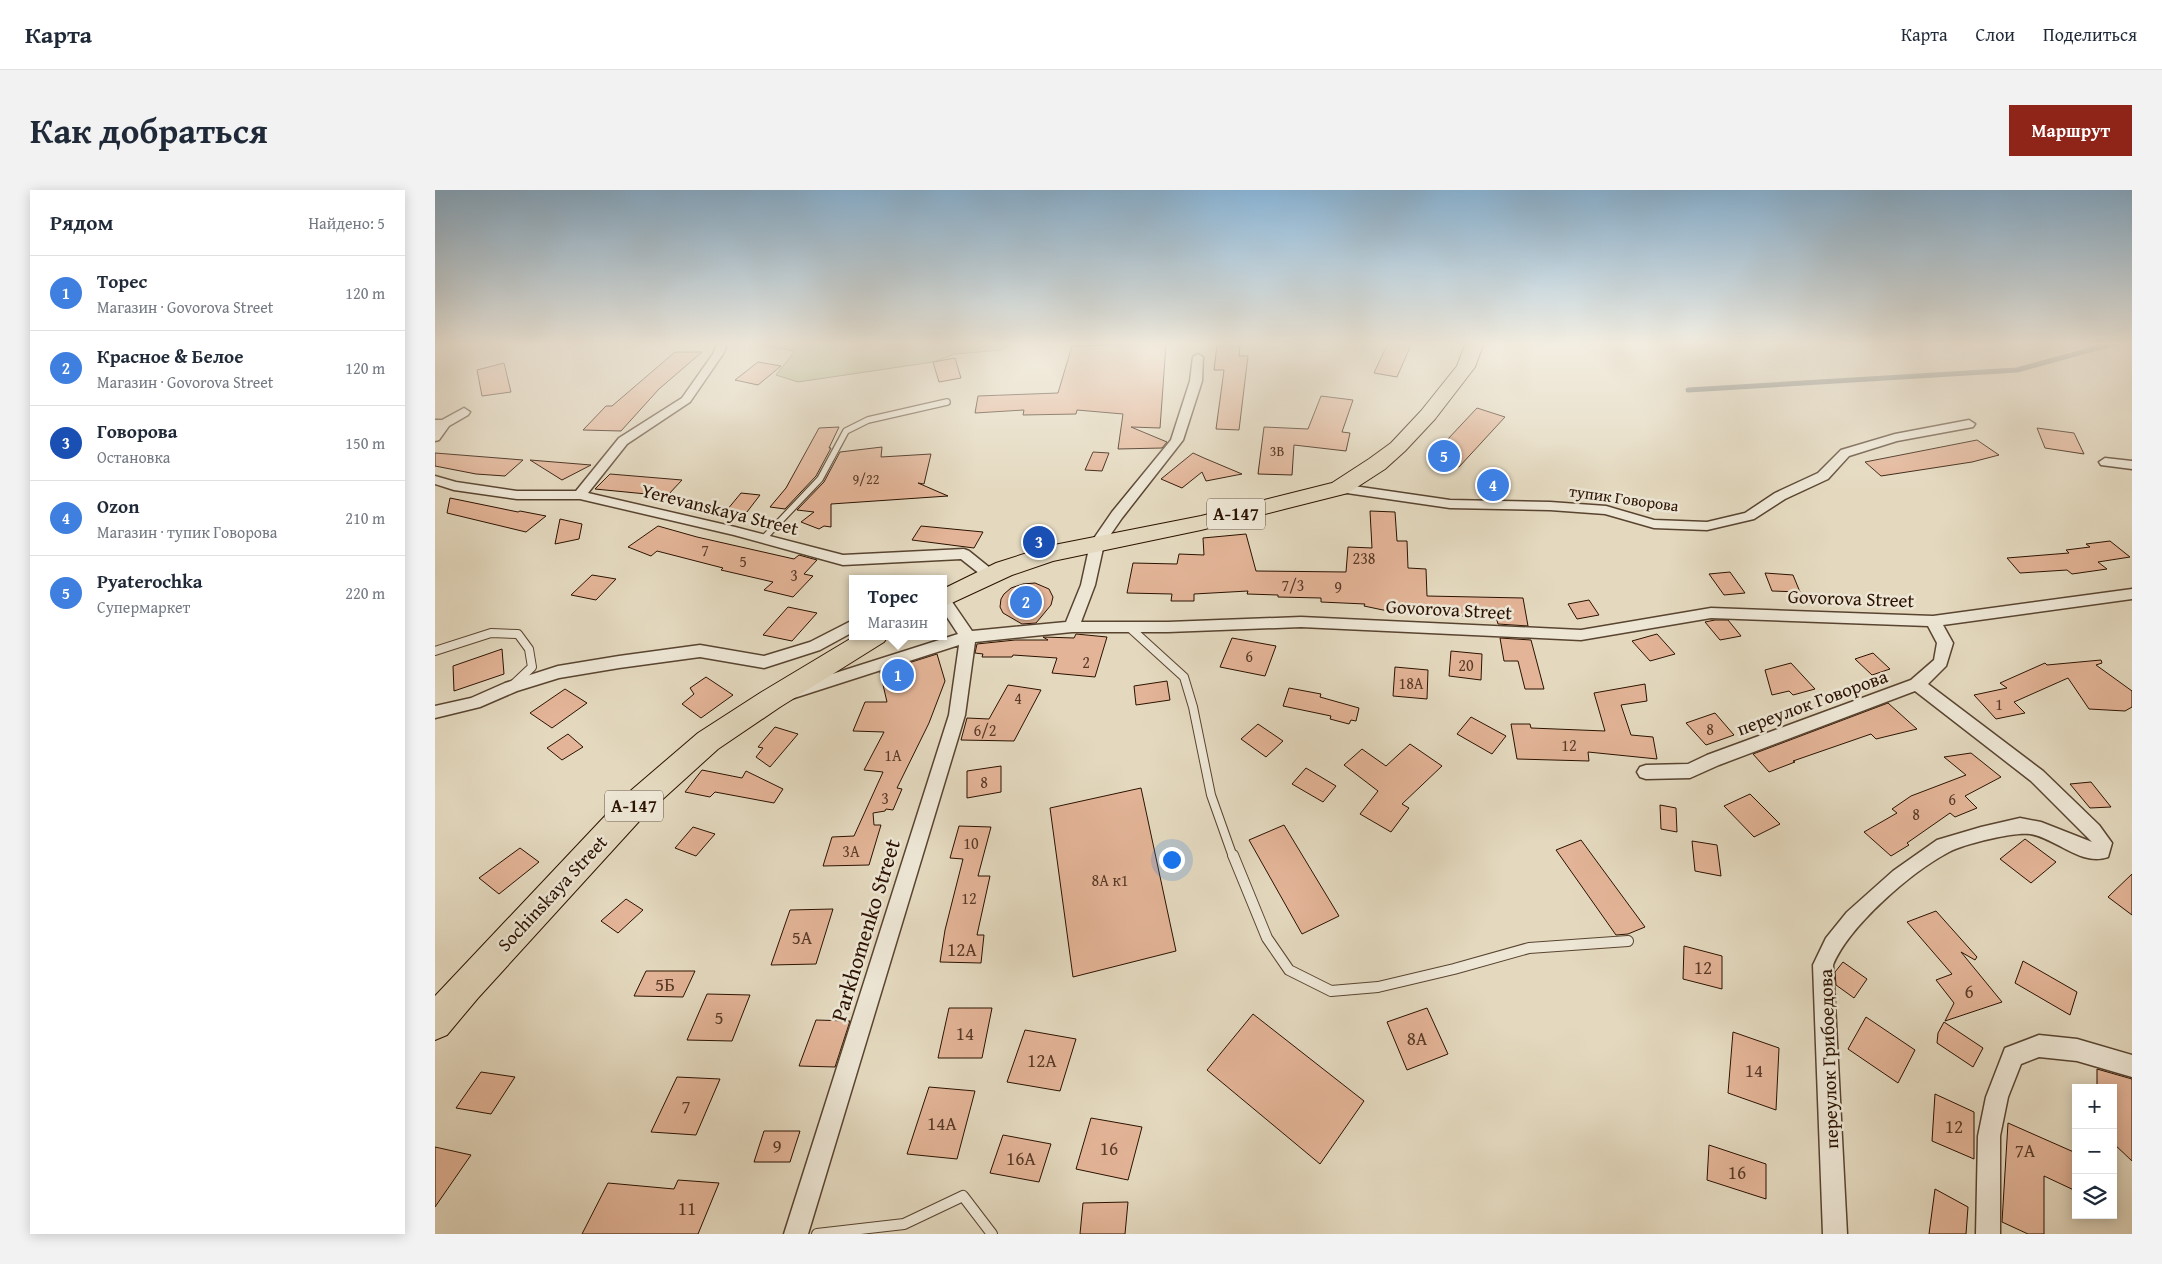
<!DOCTYPE html>
<html lang="ru">
<head>
<meta charset="utf-8">
<style>
  body { margin:0; font-family:"Gentium Book Plus",serif; background:#f2f2f3; color:#1f2937 }
  .controls { position:absolute; right:15px; bottom:15px; display:grid; overflow:hidden; border-radius:0px; box-shadow:0 2px 12px #0003 }
  .controls button { width:45px; height:45px; display:grid; place-items:center; padding:0; border:0; border-bottom:1px solid #e0e1e3; background:#fff; color:#1f2937; font:25px sans-serif }
  .you { position:absolute; left:736px; top:669px; width:18px; height:18px; margin:-12px; border:4px solid #fff; border-radius:50%; background:#1a73e8; box-shadow:0 0 0 8px #1a73e833 }
  .badge { display:grid; place-items:center; width:32px; height:32px; border-radius:50%; background:#8f2418; color:#fff; font-size:16px; font-weight:700 }
  .pin { position:absolute; translate:-50% -50%; border:2px solid #fff; box-shadow:0 1px 5px #0006 }
  .popup { position:absolute; left:414px; top:385px; width:98px; height:65px; box-sizing:border-box; display:grid; place-content:center; border-radius:0px; background:#fff; filter:drop-shadow(0 1px 4px #0005); font-size:16px; white-space:nowrap; color:#747a83 }
  .popup b { font-size:19px; color:#1f2937 }
  .popup::after { content:''; position:absolute; left:50%; top:100%; margin-left:-10px; border:10px solid transparent; border-top-color:#fff }
  .list { margin:0; padding:0; list-style:none }
  h2 { display:flex; justify-content:space-between; align-items:center; height:65px; margin:0; padding:0 20px; font-size:21px }
  h2 small { font-size:16px; font-weight:400; color:#747a83 }
  .list li { display:grid; grid-template-columns:32px 1fr auto; gap:15px; align-items:center; box-sizing:border-box; height:75px; padding:0 20px; border-top:1px solid #e0e1e3 }
  .list b { display:block; font-size:19px; white-space:nowrap }
  .list p { margin:0; font-size:16px; white-space:nowrap; color:#747a83 }
  .list em { font-size:16px; font-style:normal; color:#747a83 }
  .icon { flex:none; width:28px; height:28px; fill:none; stroke:currentColor; stroke-width:2; stroke-linecap:round; stroke-linejoin:round }
  .map { position:relative; flex:none; width:1697px; height:1044px; overflow:hidden; border-radius:0px }
  header { display:flex; align-items:center; gap:30px; box-sizing:border-box; height:70px; padding:0 25px; background:#fff; border-bottom:1px solid #e0e1e3 }
  header strong { font-size:24px }
  nav { display:flex; gap:28px; margin-inline-start:auto; font-size:18px }
  .intro { display:flex; align-items:center; justify-content:space-between; box-sizing:border-box; height:120px; padding:0 30px }
  h1 { margin:0; font-size:35px }
  .button { padding:12px 22px; border-radius:0px; background:#8f2418; color:#fff; font-size:18px; font-weight:700 }
  main { display:flex; gap:30px; padding:0 30px }
  aside { flex:1; background:#fff; border-radius:0px; box-shadow:0 2px 12px #0003 }
  .map>svg:first-child { display:block }
  .green { fill:#b6bf90; stroke:#706848 }
  .lines { fill:none; stroke-linecap:round; stroke-linejoin:round }
  .stream { stroke:#6e7571; stroke-width:5 }
  .building { fill:#e3b497; stroke:#2b1200 }
  .service-far2-casing { stroke:#594430; stroke-width:8 }
  .service-far1-casing { stroke:#594430; stroke-width:10 }
  .service-casing { stroke:#594430; stroke-width:12 }
  .minor-casing { stroke:#594430; stroke-width:3 }
  .trunk-casing { stroke:#2b1200; stroke-width:2 }
  .service-far2 { stroke:#ede6d5; stroke-width:5.5 }
  .service-far1 { stroke:#ede6d5; stroke-width:8 }
  .service { stroke:#ede6d5; stroke-width:10 }
  .minor { fill:#ede6d5; fill-rule:evenodd }
  .trunk { fill:#e4d9bf; fill-rule:evenodd }
  .labels { text-anchor:middle; stroke-width:5; stroke-linejoin:round; paint-order:stroke }
  .far-number-label { font-size:14px; fill:#593a26 }
  .far-street-label { font-size:16px; fill:#2b1200; stroke:#ede6d5 }
  .number-label { font-size:16px; fill:#593a26 }
  .shield { fill:#ede6d5; stroke:#655240; stroke-width:1 }
  .shield-label { font-size:18px; font-weight:bold; fill:#2b1200 }
  .street-label { font-size:19px; fill:#2b1200; stroke:#ede6d5 }
  .near-number-label { font-size:19px; fill:#593a26 }
  .near-street-label { font-size:22px; fill:#2b1200; stroke:#ede6d5 }
</style>
</head>
<body>
<header>
<strong>Карта</strong>
<nav><a>Карта</a><a>Слои</a><a>Поделиться</a></nav>
</header>
<div class="intro"><h1>Как добраться</h1><a class="button">Маршрут</a></div>
<main>
<aside>
<h2>Рядом<small>Найдено: 5</small></h2>
<ul class="list">
<li><span class="badge" style="background:#3f7fe0">1</span><div><b>Торес</b><p>Магазин · Govorova Street</p></div><em>120 m</em></li>
<li><span class="badge" style="background:#3f7fe0">2</span><div><b>Красное &amp; Белое</b><p>Магазин · Govorova Street</p></div><em>120 m</em></li>
<li><span class="badge" style="background:#1a4fb4">3</span><div><b>Говорова</b><p>Остановка</p></div><em>150 m</em></li>
<li><span class="badge" style="background:#3f7fe0">4</span><div><b>Ozon</b><p>Магазин · тупик Говорова</p></div><em>210 m</em></li>
<li><span class="badge" style="background:#3f7fe0">5</span><div><b>Pyaterochka</b><p>Супермаркет</p></div><em>220 m</em></li>
</ul>
</aside>
<div class="map">
<svg width="1697" height="1044" viewBox="0 0 1697 1044">
  <rect width="100%" height="100%" fill="#e4d9bf"/>
  <filter id="stains"><feTurbulence type="fractalNoise" baseFrequency=".004" numOctaves="4"/><feColorMatrix values="0 0 0 0 .2 0 0 0 0 .09 0 0 0 0 .02 0 0 0 .5 -.17"/></filter>
  <radialGradient id="worn" r=".72"><stop offset=".6" stop-color="#630" stop-opacity="0"/><stop offset="1" stop-color="#630" stop-opacity=".3"/></radialGradient>
  <path class="green" d="M324 155H576L566 160 520 164 498 172 363 192 341 185 360 161Z"/>
  <g class="lines">
    <path class="stream" d="M1253 200 1582 180 1673 155"/>
  </g>
  <g class="building">
    <path d="M677 155H731L725 238 696 237 732 252 727 258 683 259 688 224 642 220 641 224 588 225 589 220 540 223 543 206 623 203 637 156Z"/>
    <path d="M782 155H805L804 166H813L804 240 781 239 789 180H779Z"/>
    <path d="M952 155H976L962 187 939 183Z"/>
    <path d="M240 162H267L224 199 186 241 148 240 171 216H177Z"/>
    <path d="M520 168 526 188 504 192 498 172Z"/>
    <path d="M323 172 346 176 323 195 300 190Z"/>
    <path d="M69 173 76 202 47 206 42 180Z"/>
    <path d="M886 206 918 210 907 242 915 243 911 261 859 255 857 285 823 284 829 237 873 239Z"/>
    <path d="M1042 218 1070 227 1024 277 996 267Z"/>
    <path d="M404 237 394 258H396L381 286 350 319 335 317 351 298 384 238Z"/>
    <path d="M1602 238 1639 243 1649 264 1610 258Z"/>
    <path d="M1542 250 1564 265 1537 272 1446 286 1430 272Z"/>
    <path d="M447 257 446 267 496 264 489 294 483 293 513 306 396 314V337L389 336 384 339 366 332 379 322 362 320 389 292 405 262Z"/>
    <path d="M658 262 674 263 667 281 650 280Z"/>
    <path d="M0 263 88 270 70 286 41 284 0 276Z"/>
    <path d="M758 263 769 268 807 284 771 291 767 282 747 298 726 289Z"/>
    <path d="M95 270 156 275 127 290Z"/>
    <path d="M175 284 247 290 232 306 160 299Z"/>
    <path d="M306 303 325 305 312 322 292 320Z"/>
    <path d="M15 308 83 322 85 321 111 326 91 342 12 323Z"/>
    <path d="M935 321 960 322 962 351H972L973 378 991 379 992 406 1088 408 1093 436 1063 434 1061 427 1019 426 948 420 929 416 930 414 886 412V408L843 407V405L812 404 813 401 759 404V411H736L737 404 692 403 698 373 742 374 744 364 769 365 768 348 811 344 821 381 911 382 913 357 937 358Z"/>
    <path d="M125 329 147 334 144 349 120 354Z"/>
    <path d="M223 336 262 347 359 369 364 365 382 370 369 384 378 386 358 407 329 400 338 392 286 380 288 378 222 361 216 366 193 357Z"/>
    <path d="M486 336 548 342 539 358 477 350Z"/>
    <path d="M1675 351 1695 367 1663 372 1672 379 1637 384 1632 380 1585 383 1572 368 1634 363 1631 360 1655 357 1651 354Z"/>
    <path d="M1295 382 1310 403 1289 405 1274 384Z"/>
    <path d="M1330 383 1358 385 1365 402 1337 401Z"/>
    <path d="M157 385 181 389 161 410 136 405Z"/>
    <path d="M600 393 614 399 618 407 616 415 601 433 587 434 568 423 565 417 566 409 569 404 576 398 588 394Z"/>
    <path d="M1154 410 1164 425 1142 429 1133 414Z"/>
    <path d="M353 417 382 423 357 451 328 445Z"/>
    <path d="M1280 430H1293L1306 446 1285 450 1270 432Z"/>
    <path d="M641 444 672 447 660 487 617 483 622 468 578 465 577 467H547L548 464 540 463 542 454 580 450H613L608 447 639 448Z"/>
    <path d="M1222 444 1240 464 1215 471 1197 451Z"/>
    <path d="M797 448 841 456 830 486 785 477Z"/>
    <path d="M1065 448 1096 450 1109 499H1090L1083 471H1069Z"/>
    <path d="M67 459 69 484 19 501 18 476Z"/>
    <path d="M1016 461 1047 464 1046 490 1014 486Z"/>
    <path d="M1438 463 1455 479 1437 485 1420 469Z"/>
    <path d="M502 464 510 491 494 533 462 598 467 599 458 620 451 619 450 621 438 623 439 635H446L434 675 388 676 397 647 419 646 448 582 429 580 449 542 418 541 430 512H452L445 482Z"/>
    <path d="M1666 470 1667 473 1661 475 1697 501V517L1690 521 1654 519 1633 488 1579 512 1590 523 1561 529 1539 505 1572 498 1565 493 1610 473 1612 475Z"/>
    <path d="M1356 473 1380 499 1358 505 1354 501 1337 505 1330 480Z"/>
    <path d="M960 477 993 480 992 509 958 506Z"/>
    <path d="M271 487 298 505 266 528 247 514 259 504 255 498Z"/>
    <path d="M732 491 735 510 701 515 699 496Z"/>
    <path d="M1210 494 1212 511 1186 515 1196 545 1218 547 1222 569 1153 562 1154 571 1082 569 1076 534H1095L1096 538 1170 541 1159 503Z"/>
    <path d="M573 495 606 500 579 551 526 550 532 528 554 529Z"/>
    <path d="M854 498 886 504 885 507 924 518 921 531 916 530 914 534 895 529 896 526 848 516Z"/>
    <path d="M130 499 152 513 117 538 95 523Z"/>
    <path d="M1453 513 1482 539 1441 549 1436 544 1358 571 1360 572 1334 582 1318 564Z"/>
    <path d="M1280 523 1299 545 1271 555 1251 533Z"/>
    <path d="M1036 527 1071 546 1057 564 1022 544Z"/>
    <path d="M823 534 848 551 831 567 806 549Z"/>
    <path d="M340 537 363 544 335 577 321 567 328 558 323 557Z"/>
    <path d="M133 544 148 557 127 570 112 558Z"/>
    <path d="M975 554 1007 576 967 614 974 618 956 642 925 624 943 601 909 575 927 559 951 576Z"/>
    <path d="M1536 563 1566 587 1530 606 1542 618 1520 627 1515 623 1472 653 1474 655 1456 666 1429 642 1462 623 1457 619 1476 606 1531 585 1509 567Z"/>
    <path d="M566 576V602L532 608V581Z"/>
    <path d="M871 578 901 596 888 612 857 594Z"/>
    <path d="M267 580 307 588 311 581 348 599 339 613 280 602 275 607 250 602Z"/>
    <path d="M1656 592 1676 617 1655 618 1635 594Z"/>
    <path d="M706 598 741 761 638 787 615 618Z"/>
    <path d="M1315 604 1345 634 1319 647 1289 616Z"/>
    <path d="M1225 615 1241 618 1242 642 1226 639Z"/>
    <path d="M849 635 904 726 867 744 814 650Z"/>
    <path d="M524 636 556 637 543 686H555L542 745H549L546 773 505 772 510 740 528 669 515 668Z"/>
    <path d="M258 637 280 644 261 666 240 658Z"/>
    <path d="M1590 649 1621 672 1596 693 1565 669Z"/>
    <path d="M1146 650 1210 737 1193 744 1181 745 1121 660Z"/>
    <path d="M1257 651 1282 655 1286 686 1260 681Z"/>
    <path d="M85 658 104 672 64 704 44 688Z"/>
    <path d="M1697 684V725L1673 707Z"/>
    <path d="M191 709 208 720 183 743 166 731Z"/>
    <path d="M398 719 381 774 336 775 355 720Z"/>
    <path d="M1501 721 1542 767 1540 770 1526 762 1567 812 1510 831 1519 813 1501 790 1517 784 1472 732Z"/>
    <path d="M1249 756 1287 766V799L1248 789Z"/>
    <path d="M1588 771 1642 802 1635 825 1580 793Z"/>
    <path d="M1408 772 1432 789 1419 808 1401 795 1400 782Z"/>
    <path d="M211 781H260L248 807 199 806Z"/>
    <path d="M272 804 315 805 297 851 252 850Z"/>
    <path d="M514 818H557L547 868H503Z"/>
    <path d="M992 818 1013 864 972 880 952 832Z"/>
    <path d="M818 824 929 911 885 974 772 880Z"/>
    <path d="M1431 827 1480 860 1463 893 1413 859Z"/>
    <path d="M381 830 415 831 400 877 364 876Z"/>
    <path d="M1509 832 1548 858 1538 877 1502 853 1503 843Z"/>
    <path d="M590 840 641 849 625 901 572 892Z"/>
    <path d="M1298 842 1344 858 1341 920 1293 903Z"/>
    <path d="M1662 879 1697 889V971L1678 953V898H1662Z"/>
    <path d="M46 882 80 887 56 924 21 918Z"/>
    <path d="M242 887 285 889 261 945 216 942Z"/>
    <path d="M494 897 540 901 522 969 472 964Z"/>
    <path d="M1500 904 1539 922V969L1497 951Z"/>
    <path d="M656 928 707 937 693 990 641 979Z"/>
    <path d="M1573 933 1641 963V1001L1609 986V1044H1593L1567 1032Z"/>
    <path d="M329 941H365L355 972H319Z"/>
    <path d="M568 945 616 954 604 992 555 983Z"/>
    <path d="M1274 955 1331 974V1009L1272 990Z"/>
    <path d="M0 957 36 965 0 1017Z"/>
    <path d="M243 990 284 993 263 1044H147L173 993 239 999Z"/>
    <path d="M1500 999 1533 1017 1531 1044H1494Z"/>
    <path d="M693 1012 690 1044H645L648 1013Z"/>
  </g>
  <g class="lines">
    <defs>
      <path id="service-far2" d="M329 348 385 289 411 241 433 230 512 212"/>
      <g id="service-far1">
        <path d="M694 437 749 487 758 517 776 605 798 667"/>
        <path d="M0 461 56 443 83 444 94 459 97 477 78 495"/>
      </g>
      <g id="service">
        <path d="M798 665 832 748 854 780 896 801 943 797 1019 779 1094 758 1193 751"/>
        <path d="M382 1044 469 1034 528 1006 557 1044"/>
      </g>
      <g id="minor">
        <path d="M282 155H292L288 164 255 212 192 254 153 303 300 337 408 365 529 359 534 361 560 382 562 385 560 388H550L526 369 408 375 299 345 145 309H82L19 300 0 294V286L21 292 82 301H141L184 248 247 208 278 164Z"/>
        <path d="M763 164 768 167 767 191 748 250 687 328 669 354 660 395 646 432H733L866 427 1146 440 1276 418 1498 426 1697 399V409L1508 435 1518 453 1511 476 1493 494 1608 581 1664 635 1677 653 1673 667C1646 677 1621 648 1595 644 1578 642 1529 654 1514 662 1476 682 1414 736 1398 775L1412 1044H1388L1378 775 1391 748 1412 722 1458 681 1502 650 1546 637 1585 628 1606 632 1657 652 1596 591 1480 501 1284 575 1255 588 1211 589 1205 587 1202 582 1205 577 1211 575 1253 574 1272 565 1476 490 1499 470 1502 453 1493 436 1276 428 1146 450 866 437 733 442H637L540 452 530 525 373 1044H349L514 525 524 455 356 509 350 507 348 503 350 499 523 444 508 421V405L513 406 537 441 631 432 646 395 655 354 677 322 736 250 755 191 758 167Z"/>
        <path d="M29 218 35 222 33 225 14 236 4 250 0 251V230H7Z"/>
        <path d="M1534 230 1540 234 1538 237 1462 251 1414 266 1393 289 1350 309 1319 329 1272 340 1219 338 1170 324 1115 320 1015 318 905 302 899 298 905 294 1015 310 1115 312 1171 316 1219 330 1272 332 1310 323 1340 303 1383 283 1406 260 1460 244Z"/>
        <path d="M1670 268 1697 271V279L1666 275 1664 272Z"/>
        <path d="M418 430V442L385 460 329 478 265 467 184 478 124 488 82 501 45 517 0 528V516L36 508 70 493 123 476 184 466 265 455 329 466 375 452Z"/>
        <path d="M1604 845 1642 849 1697 865V887L1642 871 1604 867 1586 874 1573 907 1565 946V1044H1541L1543 946 1551 907 1570 858Z"/>
      </g>
      <g id="trunk">
        <path d="M1030 155H1048L1040 177 1000 229 970 261 950 279 913 303 766 340 618 371 577 385 508 417V399L561 373 614 356 766 326 897 293 934 269 956 253 986 221 1022 176Z"/>
        <path d="M420 446H453L449 452 345 517 283 559 208 627 43 808 12 845 0 850V806L186 609 263 543 325 503Z"/>
      </g>
    </defs>
    <use href="#service-far2" class="service-far2-casing"/>
    <use href="#service-far1" class="service-far1-casing"/>
    <use href="#service" class="service-casing"/>
    <use href="#minor" class="minor-casing"/>
    <use href="#trunk" class="trunk-casing"/>
    <use href="#service-far2" class="service-far2"/>
    <use href="#service-far1" class="service-far1"/>
    <use href="#service" class="service"/>
    <use href="#minor" class="minor"/>
    <use href="#trunk" class="trunk"/>
  </g>
  <linearGradient id="sky" x2="0" y2="1"><stop stop-color="#89b5d7"/><stop offset="0.51" stop-color="#f3eee2"/><stop offset="1" stop-color="#f3eee2" stop-opacity="0"/></linearGradient>
  <rect width="1697" height="301" fill="url(#sky)"/>
  <g class="labels">
    <g class="far-number-label">
      <text x="842" y="266">3В</text>
      <text x="431" y="294">9/22</text>
    </g>
    <g class="far-street-label">
      <text transform="translate(1189 308) rotate(8)" y="6">тупик Говорова</text>
    </g>
    <g class="number-label">
      <text x="270" y="366">7</text>
      <text x="929" y="374">238</text>
      <text x="308" y="377">5</text>
      <text x="359" y="391">3</text>
      <text x="858" y="401">7/3</text>
      <text x="903" y="403">9</text>
      <text x="814" y="472">6</text>
      <text x="651" y="478">2</text>
      <text x="1031" y="481">20</text>
      <text x="976" y="499">18А</text>
      <text x="583" y="514">4</text>
      <text x="1564" y="520">1</text>
      <text x="1275" y="545">8</text>
      <text x="550" y="546">6/2</text>
      <text x="1134" y="561">12</text>
      <text x="458" y="571">1А</text>
      <text x="549" y="598">8</text>
      <text x="450" y="614">3</text>
      <text x="1517" y="615">6</text>
      <text x="1481" y="630">8</text>
      <text x="536" y="659">10</text>
      <text x="416" y="667">3А</text>
      <text x="675" y="696">8А к1</text>
      <text x="534" y="714">12</text>
    </g>
    <g class="shield">
      <rect x="772" y="308.5" width="58" height="31" rx="4"/>
      <rect x="170" y="600.5" width="58" height="31" rx="4"/>
    </g>
    <g class="shield-label">
      <text x="801" y="330">А-147</text>
      <text x="199" y="622">А-147</text>
    </g>
    <g class="street-label">
      <text transform="translate(285 319) rotate(14)" y="7">Yerevanskaya Street</text>
      <text transform="translate(1416 408) rotate(2)" y="7">Govorova Street</text>
      <text transform="translate(1014 419) rotate(3)" y="7">Govorova Street</text>
      <text transform="translate(1377 512) rotate(-20)" y="7">переулок Говорова</text>
      <text transform="translate(117 703) rotate(-47)" y="7">Sochinskaya Street</text>
      <text transform="translate(1393 869) rotate(-92)" y="7">переулок Грибоедова</text>
    </g>
    <g class="near-number-label">
      <text x="367" y="754">5А</text>
      <text x="527" y="766">12А</text>
      <text x="1268" y="784">12</text>
      <text x="230" y="801">5Б</text>
      <text x="1534" y="808">6</text>
      <text x="284" y="834">5</text>
      <text x="530" y="850">14</text>
      <text x="982" y="855">8А</text>
      <text x="607" y="877">12А</text>
      <text x="1319" y="887">14</text>
      <text x="251" y="923">7</text>
      <text x="507" y="940">14А</text>
      <text x="1519" y="943">12</text>
      <text x="342" y="963">9</text>
      <text x="674" y="965">16</text>
      <text x="1590" y="967">7А</text>
      <text x="586" y="975">16А</text>
      <text x="1302" y="989">16</text>
      <text x="252" y="1025">11</text>
    </g>
    <g class="near-street-label">
      <text transform="translate(430 740) rotate(-73)" y="8">Parkhomenko Street</text>
    </g>
  </g>
  <rect width="100%" height="100%" filter="url(#stains)"/>
  <rect width="100%" height="100%" fill="url(#worn)"/>
</svg>
<div class="controls">
<button>+</button>
<button>−</button>
<button><svg class="icon" aria-label="layers" viewBox="0 0 24 24"><path d="M12 4l9 5-9 5-9-5zM3 14l9 5 9-5"/></svg></button>
</div>
<div class="you"></div>
<div class="pin badge" style="left:463px;top:485px;background:#3f7fe0">1</div>
<div class="popup"><b>Торес</b>Магазин</div>
<div class="pin badge" style="left:591px;top:412px;background:#3f7fe0">2</div>
<div class="pin badge" style="left:604px;top:352px;background:#1a4fb4">3</div>
<div class="pin badge" style="left:1058px;top:295px;background:#3f7fe0">4</div>
<div class="pin badge" style="left:1009px;top:266px;background:#3f7fe0">5</div>
</div>
</main>
</body>
</html>
